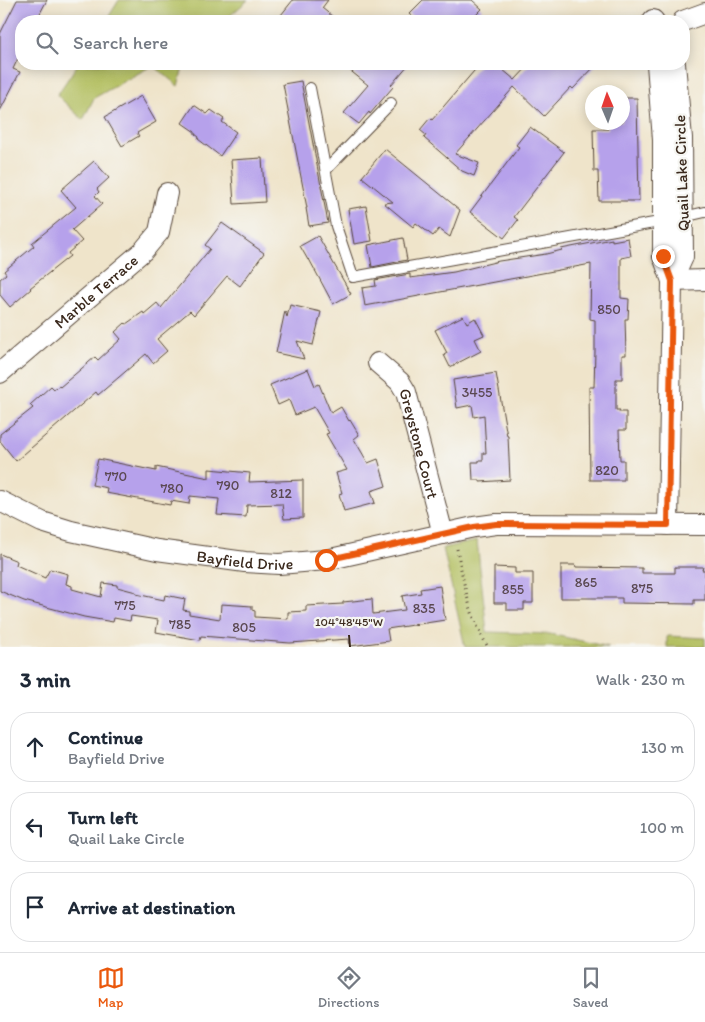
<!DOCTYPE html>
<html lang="en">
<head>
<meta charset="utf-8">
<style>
  body { margin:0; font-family:Itim,sans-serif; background:#f6f6f7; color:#1f2937 }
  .compass { position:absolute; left:585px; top:85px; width:45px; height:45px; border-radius:50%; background:#fff; box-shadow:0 2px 12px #0003; rotate:358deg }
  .stop { position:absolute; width:15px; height:15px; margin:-11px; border:4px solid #ea580c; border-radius:50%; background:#fff }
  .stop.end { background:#ea580c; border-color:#fff; box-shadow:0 1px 5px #0008 }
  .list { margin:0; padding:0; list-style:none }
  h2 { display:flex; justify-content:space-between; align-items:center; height:65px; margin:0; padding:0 20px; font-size:21px }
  h2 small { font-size:16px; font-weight:400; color:#747a83 }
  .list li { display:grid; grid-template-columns:32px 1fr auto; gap:15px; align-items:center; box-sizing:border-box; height:70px; margin:0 10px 10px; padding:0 10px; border:1px solid #e0e1e3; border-radius:20px }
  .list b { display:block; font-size:19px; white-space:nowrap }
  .list p { margin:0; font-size:16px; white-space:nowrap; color:#747a83 }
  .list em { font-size:16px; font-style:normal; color:#747a83 }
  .icon { flex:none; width:28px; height:28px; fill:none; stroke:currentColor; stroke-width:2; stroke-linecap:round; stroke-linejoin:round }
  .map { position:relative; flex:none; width:705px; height:647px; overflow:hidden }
  .search { position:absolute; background:#fff; box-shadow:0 2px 12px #0003; left:15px; right:15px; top:15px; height:55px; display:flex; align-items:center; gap:12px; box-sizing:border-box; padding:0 18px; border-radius:20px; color:#747a83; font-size:19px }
  .sheet { height:305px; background:#fff }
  nav { display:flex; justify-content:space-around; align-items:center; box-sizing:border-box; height:70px; border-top:1px solid #e0e1e3; background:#fff; font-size:14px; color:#747a83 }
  nav a { display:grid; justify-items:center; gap:2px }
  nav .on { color:#ea580c }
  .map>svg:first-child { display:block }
  .green { fill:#b4c062; stroke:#787540 }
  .building { fill:#b6a1eb }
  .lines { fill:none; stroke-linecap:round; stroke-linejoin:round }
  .lane-casing { stroke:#564638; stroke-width:12 }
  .street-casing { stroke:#564638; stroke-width:22 }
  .path { stroke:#564638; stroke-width:3; stroke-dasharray:1 4; stroke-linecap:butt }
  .lane { stroke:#fff; stroke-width:10 }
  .street { stroke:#fff; stroke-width:20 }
  .route { stroke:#ea580c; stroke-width:6 }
  .ticks { fill:none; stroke:#3b2a1e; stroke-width:2 }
  .labels { text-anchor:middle; stroke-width:4.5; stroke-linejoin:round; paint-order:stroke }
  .number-label { font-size:14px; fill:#5a4851 }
  .street-label { font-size:16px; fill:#3b2a1e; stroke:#f6f6f2 }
  .ticks-label { font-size:12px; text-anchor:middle; fill:#3b2a1e; stroke:#f6f6f2; stroke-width:4.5; stroke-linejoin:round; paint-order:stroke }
</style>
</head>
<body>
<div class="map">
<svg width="705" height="647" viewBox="0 0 705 647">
  <rect width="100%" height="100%" fill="#f6f6f2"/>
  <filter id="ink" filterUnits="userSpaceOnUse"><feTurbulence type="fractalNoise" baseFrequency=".02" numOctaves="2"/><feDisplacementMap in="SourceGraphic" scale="10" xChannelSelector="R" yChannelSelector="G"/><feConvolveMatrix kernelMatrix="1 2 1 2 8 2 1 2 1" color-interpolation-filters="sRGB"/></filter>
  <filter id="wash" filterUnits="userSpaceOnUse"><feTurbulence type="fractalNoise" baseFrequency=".0096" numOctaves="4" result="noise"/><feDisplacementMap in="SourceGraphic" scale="20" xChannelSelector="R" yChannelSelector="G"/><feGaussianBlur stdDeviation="1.12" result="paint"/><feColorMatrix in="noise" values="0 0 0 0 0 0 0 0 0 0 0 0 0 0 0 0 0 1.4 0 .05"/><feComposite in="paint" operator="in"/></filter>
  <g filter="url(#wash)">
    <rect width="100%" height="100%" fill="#efe4ca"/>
    <g class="green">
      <path d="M119 0H248L224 21H106Z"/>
      <path d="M78 64H196L183 67 178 86 153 65 94 98 83 120 57 95Z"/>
      <path d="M477 541 487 632 550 634 609 647H465L443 548Z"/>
      <path d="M667 636 705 638V647H667Z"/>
    </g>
    <g id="blocks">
      <g class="building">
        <path d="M17 0H47L36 21H21V52L13 69 20 72 0 111V34Z"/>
        <path d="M293 0H328L322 8 338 21H289L281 15Z"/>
        <path d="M423 0H472L482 9 470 21H417L409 14Z"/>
        <path d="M342 64H409L391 85 393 87 370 114 369 112 359 124 344 113 368 85Z"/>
        <path d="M480 64H496L515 80 530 64H597L573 89 571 87 544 116 514 87 455 154 479 163 474 176 462 171 424 138 426 135 420 130 430 118 432 120Z"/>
        <path d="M301 81 328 223 309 226 306 208H307L283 84Z"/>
        <path d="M141 96 156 122 137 133 139 136 122 146 105 117Z"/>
        <path d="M622 98H637L639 201H599L598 171H594L593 129H608V122H622Z"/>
        <path d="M194 105 207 114 211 110 224 119 222 122 236 132 220 156 198 139 199 137 195 134V132L182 123Z"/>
        <path d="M530 127 564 152 514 217 518 220 504 238 470 212 519 147 516 145Z"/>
        <path d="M385 149 460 210 450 237 439 229 433 236 416 223 413 227 384 203 393 202 362 177Z"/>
        <path d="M262 158 265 202 234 204 231 160Z"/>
        <path d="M94 161 109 178 97 189 99 192 95 196 102 204 72 230 82 241 68 253 70 256 30 288 31 289 10 307 0 295V279L6 274 4 271 34 246 32 243 76 207 61 190Z"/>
        <path d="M366 206 372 241 354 244 348 209Z"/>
        <path d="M222 223 264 253 240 286 227 276 194 315 190 311 157 339 167 351 153 363 146 354 98 395 96 392 16 461 0 441V434L33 408 30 405 51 386 54 389 59 386 60 387 95 357 98 360 121 339 115 332 125 323 126 324 143 312 144 314 157 303 161 308 210 249 205 245Z"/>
        <path d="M318 236 351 294 333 304 309 259 308 260 300 246Z"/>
        <path d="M403 238 407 260 372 267 368 245Z"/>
        <path d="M628 238 631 256 621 258V298L629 299 628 319H625L626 355H622V379H616V410H620L619 412H626V430H619L620 460H624V480H590L589 387H594L595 351V320L590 319 591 264 365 306 362 288 376 286 375 280 410 274V278L454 272 499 261 546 254 562 250 561 249 612 239V241Z"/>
        <path d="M290 305 321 312 313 345 297 341 304 359 276 353 285 311 287 317Z"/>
        <path d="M463 316 467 323 475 318 484 335 475 339 481 351 450 367 444 355 447 353 435 330Z"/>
        <path d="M308 369 315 386 319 384 331 413 341 407 349 421 350 420 359 435 354 439 368 463 378 459 386 486 371 491 375 503 344 511 339 494 342 493 336 473 347 470 326 434 329 433 314 407 295 415 289 400 278 405 270 385Z"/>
        <path d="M496 373 507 436H508L510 480 480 482V480H473L472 462H479V460H483V453H486L484 415 474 417 472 405 457 408 453 380Z"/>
        <path d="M98 459 156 471V467L209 478V469L250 473 249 482 303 480V518L284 519 282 504 247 505 246 517 217 515 219 499 190 496 189 504 171 501 170 505 106 493 107 488 92 485Z"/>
        <path d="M0 554 17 561 16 565 45 578 50 569 68 574 66 584 72 586V589L101 597 103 583 117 585V587L136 592V594L164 600 165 595 185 599 183 610 189 611V614L220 619 221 604 252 606V610L255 611V617L288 619V612L306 611V606L343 604V602L372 599 373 614 405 610 402 596 421 593 420 589 440 586 445 620 387 629 389 641 350 646 349 639 290 643 201 636 200 640 156 632 158 620 131 616 130 621 114 618 113 622 84 617 24 601 0 591Z"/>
        <path d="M561 565H575L576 567 642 568V573H675V567H703L702 570H705V600H694V604L622 603V598H561Z"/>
        <path d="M494 567 515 568V573H533V603H524V610H507V603H494Z"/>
      </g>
    </g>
  </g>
  <g filter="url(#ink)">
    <use href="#blocks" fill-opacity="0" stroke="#564638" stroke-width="1"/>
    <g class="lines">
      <defs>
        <g id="lane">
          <path d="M310 88 336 226 353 277 665 221"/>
          <path d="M326 170 391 103"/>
          <path d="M679 218 705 212"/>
        </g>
        <g id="street">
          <path d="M653 20 654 21"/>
          <path d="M683 21 705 13"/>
          <path d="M657 64 663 140V256L672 281 668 525"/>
          <path d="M672 281 683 257 682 138 675 64"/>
          <path d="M672 281 705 280"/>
          <path id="s1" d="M378 363 400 382 406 392 443 534"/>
          <path id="s2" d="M0 373 143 251 159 232 167 193"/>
          <path id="s3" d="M0 501 42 522 71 531 157 550 245 562 279 564 326 560 474 527 496 524 705 525"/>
        </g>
      </defs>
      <use href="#lane" class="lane-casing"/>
      <use href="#street" class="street-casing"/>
      <path class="path" d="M457 549C464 584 469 616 488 647"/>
      <use href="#lane" class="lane"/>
      <use href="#street" class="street"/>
    </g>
  </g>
  <g class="lines" filter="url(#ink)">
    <path class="route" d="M326 560 474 527 496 524 668 525 672 281 663 256"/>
  </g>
  <path class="ticks" d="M349 635 350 647"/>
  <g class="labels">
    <g class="number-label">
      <text x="609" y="314">850</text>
      <text x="477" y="397">3455</text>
      <text x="607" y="475">820</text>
      <text x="116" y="481">770</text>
      <text x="228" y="490">790</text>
      <text x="172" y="493">780</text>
      <text x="281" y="498">812</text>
      <text x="586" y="587">865</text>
      <text x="642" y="593">875</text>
      <text x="513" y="594">855</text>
      <text x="125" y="610">775</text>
      <text x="424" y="613">835</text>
      <text x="180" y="629">785</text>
      <text x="244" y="632">805</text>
    </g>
    <g class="street-label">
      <text transform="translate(681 173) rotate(-92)" y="6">Quail Lake Circle</text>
      <text dy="6" stroke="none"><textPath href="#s2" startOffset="126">Marble Terrace</textPath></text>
      <text dy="6" stroke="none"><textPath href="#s1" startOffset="94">Greystone Court</textPath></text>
      <text dy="6" stroke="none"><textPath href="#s3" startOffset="254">Bayfield Drive</textPath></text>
    </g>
  </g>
  <g class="ticks-label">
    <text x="349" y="626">104°48'45"W</text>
  </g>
</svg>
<svg class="compass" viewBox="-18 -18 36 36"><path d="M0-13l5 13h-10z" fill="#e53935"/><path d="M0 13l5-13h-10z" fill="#747a83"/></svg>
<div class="stop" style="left:326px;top:560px"></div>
<div class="stop end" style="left:663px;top:256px"></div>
<div class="search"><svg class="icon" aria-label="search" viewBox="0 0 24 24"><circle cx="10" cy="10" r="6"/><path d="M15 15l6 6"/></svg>Search here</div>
</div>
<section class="sheet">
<h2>3 min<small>Walk · 230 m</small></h2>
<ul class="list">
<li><svg class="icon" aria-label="ahead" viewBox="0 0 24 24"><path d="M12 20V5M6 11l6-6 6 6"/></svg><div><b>Continue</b><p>Bayfield Drive</p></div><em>130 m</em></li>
<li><svg class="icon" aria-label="left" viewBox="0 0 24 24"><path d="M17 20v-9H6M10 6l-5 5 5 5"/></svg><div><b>Turn left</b><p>Quail Lake Circle</p></div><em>100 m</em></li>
<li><svg class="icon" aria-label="arrive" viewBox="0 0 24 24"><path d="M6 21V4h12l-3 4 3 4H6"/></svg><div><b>Arrive at destination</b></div></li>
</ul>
</section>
<nav>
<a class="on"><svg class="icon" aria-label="map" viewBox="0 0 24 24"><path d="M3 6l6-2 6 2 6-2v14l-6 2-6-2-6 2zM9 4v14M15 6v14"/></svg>Map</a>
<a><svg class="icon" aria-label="directions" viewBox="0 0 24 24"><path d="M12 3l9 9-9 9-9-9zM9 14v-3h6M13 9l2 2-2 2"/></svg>Directions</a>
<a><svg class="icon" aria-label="saved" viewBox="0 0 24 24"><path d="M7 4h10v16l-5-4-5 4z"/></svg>Saved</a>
</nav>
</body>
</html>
